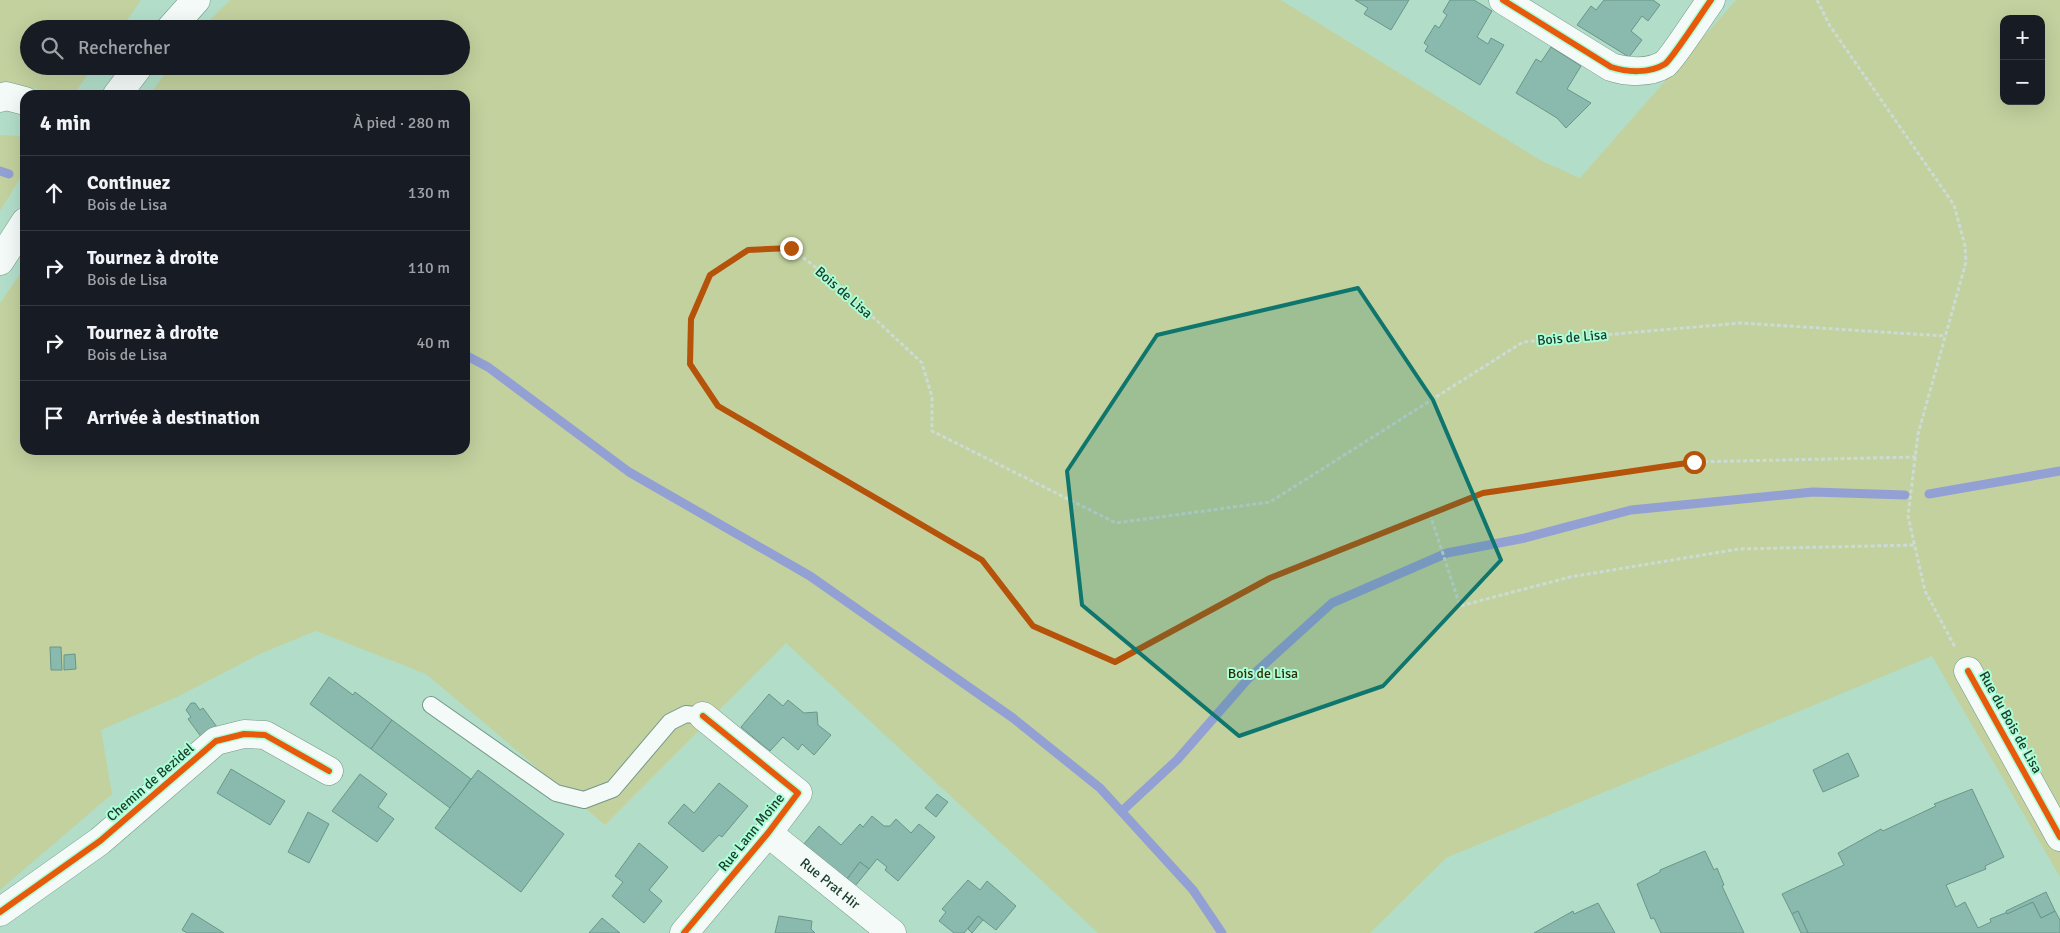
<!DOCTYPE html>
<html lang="fr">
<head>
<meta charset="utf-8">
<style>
  body { margin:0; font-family:Signika,sans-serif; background:#20242c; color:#f1f3f6 }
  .controls { position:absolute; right:15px; top:15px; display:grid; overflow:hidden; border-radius:10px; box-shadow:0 5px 20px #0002 }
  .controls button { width:45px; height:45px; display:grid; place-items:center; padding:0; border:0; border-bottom:1px solid #363941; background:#171b24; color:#f1f3f6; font:25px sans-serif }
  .stop { position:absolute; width:15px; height:15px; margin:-11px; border:4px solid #b45309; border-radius:50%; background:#fff }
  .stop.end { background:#b45309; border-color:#fff; box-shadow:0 1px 5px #0008 }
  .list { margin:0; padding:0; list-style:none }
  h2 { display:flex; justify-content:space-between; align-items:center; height:65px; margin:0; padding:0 20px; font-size:21px }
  h2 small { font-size:16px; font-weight:400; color:#9ea1a6 }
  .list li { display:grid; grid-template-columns:32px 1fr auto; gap:15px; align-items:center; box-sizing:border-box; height:75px; padding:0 20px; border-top:1px solid #363941 }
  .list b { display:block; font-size:19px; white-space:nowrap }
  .list p { margin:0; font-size:16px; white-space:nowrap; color:#9ea1a6 }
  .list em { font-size:16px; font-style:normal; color:#9ea1a6 }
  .icon { flex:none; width:28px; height:28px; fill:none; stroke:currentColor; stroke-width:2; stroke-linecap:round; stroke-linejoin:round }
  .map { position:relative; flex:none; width:2060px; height:933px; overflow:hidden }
  .search { position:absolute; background:#171b24; box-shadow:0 5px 20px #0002; left:20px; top:20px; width:450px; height:55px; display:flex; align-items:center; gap:12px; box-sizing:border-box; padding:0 18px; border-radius:28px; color:#9ea1a6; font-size:19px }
  .panel { position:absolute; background:#171b24; box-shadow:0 5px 20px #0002; left:20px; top:90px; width:450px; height:365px; border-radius:15px }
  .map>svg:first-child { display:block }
  .green { fill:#c2d19e; fill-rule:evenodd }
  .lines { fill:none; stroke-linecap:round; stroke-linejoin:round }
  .stream { stroke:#93a0d4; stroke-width:9 }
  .building { fill:#8abaad; stroke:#69968a }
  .service-casing { stroke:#739788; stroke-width:18 }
  .minor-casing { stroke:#739788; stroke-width:29 }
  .secondary-casing { stroke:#739788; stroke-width:29 }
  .path { stroke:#ccdbd4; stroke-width:3; stroke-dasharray:4 2.5; stroke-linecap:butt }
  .service { stroke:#f3faf7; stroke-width:16 }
  .minor { stroke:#f3faf7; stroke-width:28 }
  .secondary { stroke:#f3faf7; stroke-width:28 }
  .cycleway-casing { stroke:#acfed7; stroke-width:9 }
  .cycleway { stroke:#e8590c; stroke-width:6 }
  .route { stroke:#b45309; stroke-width:6 }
  .marked { fill:#0f766e; fill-opacity:0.2; stroke:#0f766e; stroke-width:4; stroke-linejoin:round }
  .labels { text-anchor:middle; stroke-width:4; stroke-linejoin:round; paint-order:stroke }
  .street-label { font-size:14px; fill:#193b2c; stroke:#acfed7 }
  .park-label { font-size:14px; fill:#322d01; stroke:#acfed7 }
</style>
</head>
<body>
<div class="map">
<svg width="2060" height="933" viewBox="0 0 2060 933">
  <rect width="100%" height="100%" fill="#b2dec9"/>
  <g class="green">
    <path d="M0 0H141L121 29H29V66H94L73 95C48 95 25 82 0 85Z"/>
    <path d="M230 0H1281L1542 161 1580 178 1736 0H2060V877L1932 656 1446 858 1370 933H1098L786 643 605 825 426 674 316 631 262 653 179 696 101 730 112 794 0 890V303L25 267V450H465V95H149L171 66H461V29H201ZM2004 19H2041V101H2004Z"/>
    <path d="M0 135 25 136V170L0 211Z"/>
  </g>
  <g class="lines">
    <g class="stream">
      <path d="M0 171 9 174"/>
      <path d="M465 355 488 367 629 472 810 576 1013 718 1100 788 1193 890 1222 933"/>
      <path d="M1929 494 2060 471"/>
      <path d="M1122 811 1177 760 1247 680 1332 603 1447 553 1525 538 1631 510 1813 492 1905 495"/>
    </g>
  </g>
  <g class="building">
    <path d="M1355 0H1409L1391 30 1364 14 1368 8Z"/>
    <path d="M1450 0H1474L1492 11 1477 37 1488 44 1491 38 1504 45 1480 85 1425 51 1428 46 1424 43 1435 25 1439 28 1447 15 1443 12Z"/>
    <path d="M1604 0H1653L1660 5 1648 21 1642 16 1631 31 1642 40 1629 57 1577 25 1591 6 1596 10Z"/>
    <path d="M1551 47 1581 66 1567 89 1591 103 1566 128 1557 118 1516 93 1536 59 1541 62Z"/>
    <path d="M50 647H61L62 670H51Z"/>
    <path d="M75 654 76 669 64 670V655Z"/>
    <path d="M329 677 353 695 355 692 392 720 371 749 310 704Z"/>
    <path d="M769 694 783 706 788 700 804 713 817 712 818 725 831 735 814 755 802 744 798 750 783 737 770 751 741 727Z"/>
    <path d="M191 703H195L200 710 203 708 217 727 202 738 188 719 191 717 186 710Z"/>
    <path d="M392 720 471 779 450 808 371 749Z"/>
    <path d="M1848 753 1859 776 1823 792 1813 770Z"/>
    <path d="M231 769 285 801 270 825 217 793Z"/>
    <path d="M478 770 564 834 521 892 435 828Z"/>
    <path d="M360 774 387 794 378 807 394 819 377 842 332 811Z"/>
    <path d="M719 783 748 806 722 837 719 835 703 852 668 823 684 804 694 813Z"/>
    <path d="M1972 789 2004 857 1985 866 1986 869 1946 885 1956 907 1965 902 1978 928 1991 922 1990 919 2033 902 2041 918 2055 911 2060 920V933H1808L1798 911 1792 914 1782 894 1844 865 1838 853 1881 829 1883 831 1936 806 1934 804Z"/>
    <path d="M937 794 948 802 936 817 925 808Z"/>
    <path d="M308 812 329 824 309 863 288 852Z"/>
    <path d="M872 816 884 826H890L896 819 911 833 919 824 935 837 898 881 885 870 887 867 877 859 869 869 860 862 847 879 804 844 819 826 841 845 860 824 863 827Z"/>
    <path d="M639 843 668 867 649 890 662 901 644 923 612 896 623 882 615 876Z"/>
    <path d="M1705 851 1714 870 1717 868 1724 885 1722 886 1744 933H1661L1654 918 1651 919 1637 884 1660 872V870Z"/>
    <path d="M860 862 869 869 855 886 847 879Z"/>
    <path d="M968 880 980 890 987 881 1016 906 996 930 978 916 964 933H954L939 921 946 912 942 909Z"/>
    <path d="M2046 892 2055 911 2041 918 2033 902 2007 914 2006 911Z"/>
    <path d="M1598 903 1615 933H1534L1573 911 1574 914Z"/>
    <path d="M1798 911 1808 933H1801L1792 914Z"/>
    <path d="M192 913 224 933H187L182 930Z"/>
    <path d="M779 916 812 921 811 929 815 933H775Z"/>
    <path d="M978 916 983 920 972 933 968 929Z"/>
    <path d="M602 918 620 933H589Z"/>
  </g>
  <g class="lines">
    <defs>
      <path id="service" d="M431 705 556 793 584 800 613 789 670 722 686 714 703 716"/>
      <g id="minor">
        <path d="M1503 0 1611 67C1626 72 1649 74 1665 64 1672 59 1703 11 1711 0"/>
        <path d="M0 98 6 96 25 101"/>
        <path d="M1968 671 2060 837"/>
        <path id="s1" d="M768 833 892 933"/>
        <path d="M0 912 100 841 216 741 244 734 265 735 329 771"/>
        <path d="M684 933 768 833 798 793 703 716"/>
      </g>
      <g id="secondary">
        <path d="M170 29 196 0"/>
        <path d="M117 95 139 66"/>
        <path d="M0 261 25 222"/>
      </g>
    </defs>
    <use href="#service" class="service-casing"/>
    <use href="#minor" class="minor-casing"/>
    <use href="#secondary" class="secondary-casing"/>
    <g class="path">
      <path d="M1817 0 1830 26 1954 205 1965 246 1966 262 1918 434 1908 516 1925 591 1955 647"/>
      <path d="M1916 457 1693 462 1483 493 1270 578 1115 662 1033 626 982 560 718 406 690 363 691 319 710 275 748 250 791 248 843 289 922 363 932 397V431L1116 523 1270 502 1523 342 1741 323 1945 336"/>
      <path d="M1430 514 1460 606 1570 577 1739 549 1915 545"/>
    </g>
    <use href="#service" class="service"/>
    <use href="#minor" class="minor"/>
    <use href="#secondary" class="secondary"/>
    <defs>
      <g id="cycleway">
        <path d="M1503 0 1611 67C1626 72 1649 74 1665 64 1672 59 1703 11 1711 0"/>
        <path d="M1968 671 2060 837"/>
        <path d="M0 912 100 841 216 741 244 734 265 735 329 771"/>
        <path d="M684 933 768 833 798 793 703 716"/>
      </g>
    </defs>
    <use href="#cycleway" class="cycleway-casing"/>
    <use href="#cycleway" class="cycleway"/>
  </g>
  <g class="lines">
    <path class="route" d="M791 248 748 250 710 275 691 319 690 364 718 406 982 560 1033 626 1115 662 1270 578 1483 493 1694 462"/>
  </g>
  <path class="marked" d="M1358 288 1433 400 1501 560 1383 686 1239 736 1082 605 1067 471 1157 335Z"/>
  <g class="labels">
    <g class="street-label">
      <text transform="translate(844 292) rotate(41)" y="5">Bois de Lisa</text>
      <text transform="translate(1572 337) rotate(-5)" y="5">Bois de Lisa</text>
      <text transform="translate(2011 722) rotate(61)" y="5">Rue du Bois de Lisa</text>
      <text transform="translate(150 782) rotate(-41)" y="5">Chemin de Bezidel</text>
      <text transform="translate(751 832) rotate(-51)" y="5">Rue Lann Moine</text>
      <text dy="5" stroke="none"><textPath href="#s1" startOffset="80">Rue Prat Hir</textPath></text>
    </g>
    <g class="park-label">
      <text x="1263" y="678">Bois de Lisa</text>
    </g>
  </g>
</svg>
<div class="controls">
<button>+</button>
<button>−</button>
</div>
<div class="stop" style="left:1694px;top:462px"></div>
<div class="stop end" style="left:791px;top:248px"></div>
<div class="search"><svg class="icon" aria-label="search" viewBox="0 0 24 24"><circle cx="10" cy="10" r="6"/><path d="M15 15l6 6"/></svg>Rechercher</div>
<section class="panel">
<h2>4 min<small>À pied · 280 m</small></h2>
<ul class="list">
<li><svg class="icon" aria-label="ahead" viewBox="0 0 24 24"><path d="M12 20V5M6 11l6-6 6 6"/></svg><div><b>Continuez</b><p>Bois de Lisa</p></div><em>130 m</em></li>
<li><svg class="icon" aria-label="right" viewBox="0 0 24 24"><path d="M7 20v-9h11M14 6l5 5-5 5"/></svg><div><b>Tournez à droite</b><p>Bois de Lisa</p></div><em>110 m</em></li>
<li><svg class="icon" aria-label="right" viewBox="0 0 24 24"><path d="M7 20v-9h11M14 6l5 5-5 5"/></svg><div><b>Tournez à droite</b><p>Bois de Lisa</p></div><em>40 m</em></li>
<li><svg class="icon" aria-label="arrive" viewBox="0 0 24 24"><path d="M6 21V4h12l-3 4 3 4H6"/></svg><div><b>Arrivée à destination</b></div></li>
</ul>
</section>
</div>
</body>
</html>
